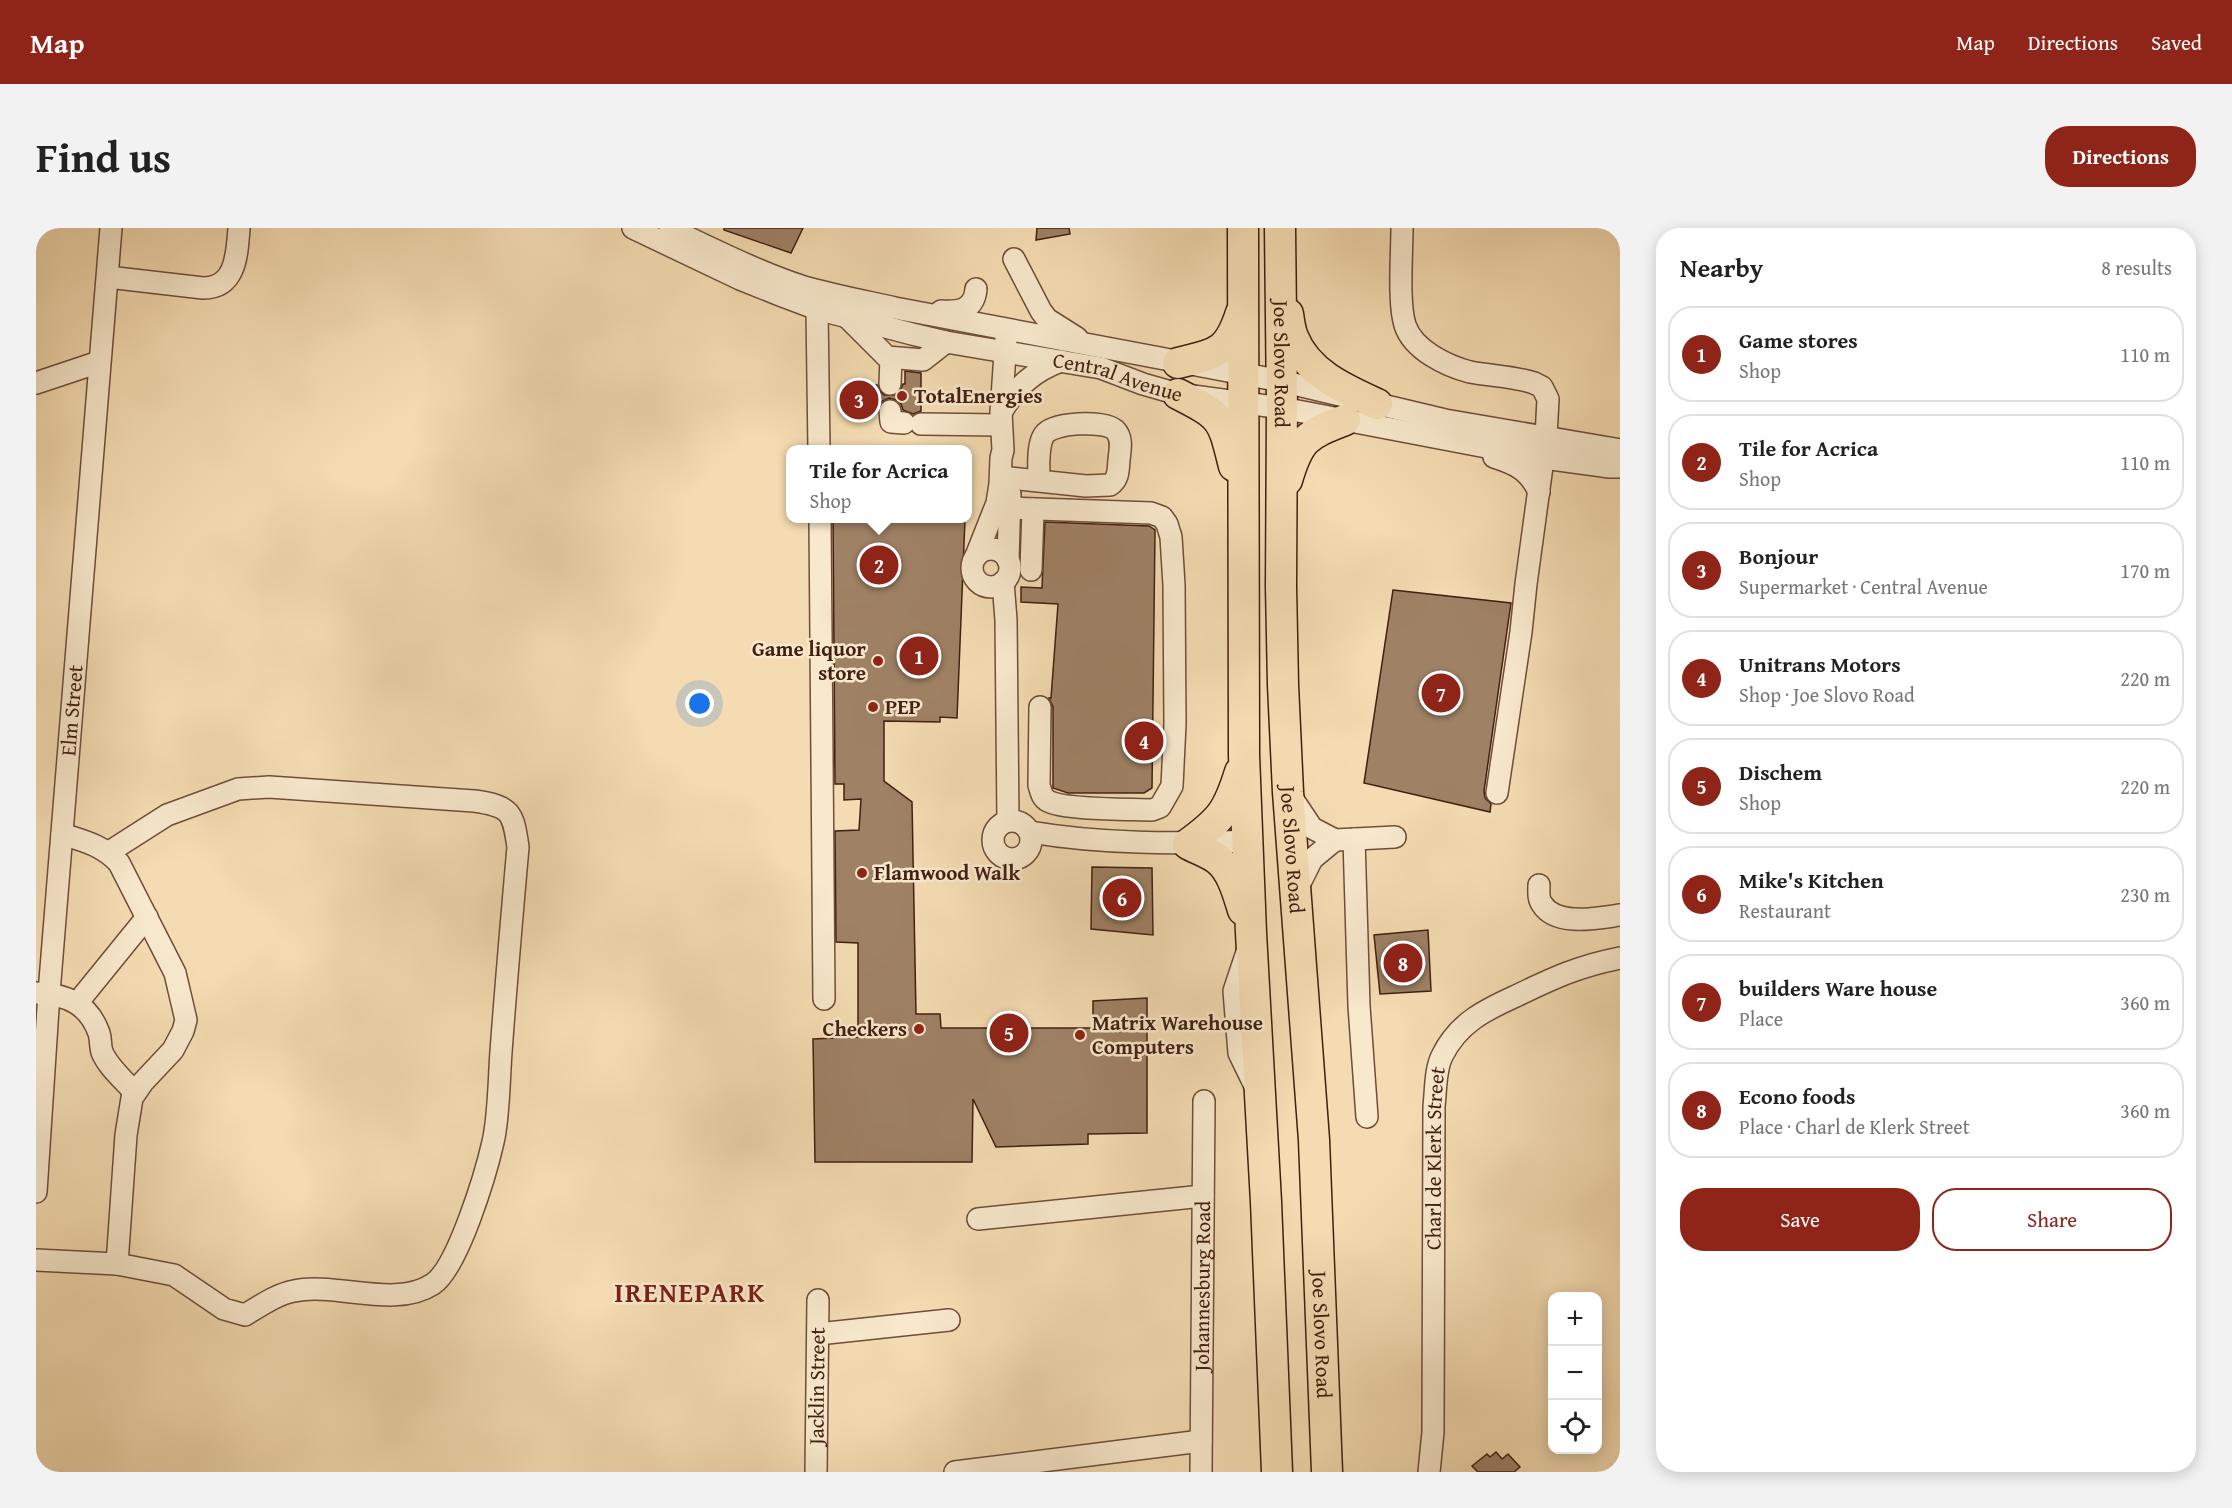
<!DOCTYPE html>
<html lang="en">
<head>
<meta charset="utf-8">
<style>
  body { margin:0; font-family:"Gentium Book Plus",serif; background:#f2f2f2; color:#222 }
  .controls { position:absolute; right:18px; bottom:18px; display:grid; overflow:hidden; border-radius:12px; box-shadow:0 3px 15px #0003 }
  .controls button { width:54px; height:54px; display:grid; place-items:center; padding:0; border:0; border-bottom:2px solid #e0e0e0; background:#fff; color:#222; font:30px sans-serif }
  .you { position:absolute; left:664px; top:476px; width:21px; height:21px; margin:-15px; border:4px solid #fff; border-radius:50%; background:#1a73e8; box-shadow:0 0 0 9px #1a73e833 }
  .badge { display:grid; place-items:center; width:39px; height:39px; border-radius:50%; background:#8f2418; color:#fff; font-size:20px; font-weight:700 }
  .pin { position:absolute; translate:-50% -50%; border:3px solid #fff; box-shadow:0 2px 6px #0006 }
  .popup { position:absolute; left:750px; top:217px; width:186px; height:78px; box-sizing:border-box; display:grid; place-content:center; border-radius:12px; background:#fff; filter:drop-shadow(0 2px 4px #0005); font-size:20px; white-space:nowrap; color:#767676 }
  .popup b { font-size:22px; color:#222 }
  .popup::after { content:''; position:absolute; left:50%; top:100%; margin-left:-12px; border:12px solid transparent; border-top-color:#fff }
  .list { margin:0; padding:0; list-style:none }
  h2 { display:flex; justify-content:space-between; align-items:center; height:78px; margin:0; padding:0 24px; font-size:26px }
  h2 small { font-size:20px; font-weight:400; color:#767676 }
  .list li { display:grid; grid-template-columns:39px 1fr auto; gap:18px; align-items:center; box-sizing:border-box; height:96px; margin:0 12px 12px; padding:0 12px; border:2px solid #e0e0e0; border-radius:24px }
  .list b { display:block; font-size:22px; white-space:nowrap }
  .list p { margin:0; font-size:20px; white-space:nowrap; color:#767676 }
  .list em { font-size:20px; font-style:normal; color:#767676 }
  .actions { display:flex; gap:12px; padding:18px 24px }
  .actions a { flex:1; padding:14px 0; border:2px solid #8f2418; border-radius:24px; text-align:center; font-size:21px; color:#8f2418 }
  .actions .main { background:#8f2418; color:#fff }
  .icon { flex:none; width:33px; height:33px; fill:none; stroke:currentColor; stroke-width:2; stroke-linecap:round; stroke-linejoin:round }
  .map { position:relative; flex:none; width:1584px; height:1244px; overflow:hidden; border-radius:24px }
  header { display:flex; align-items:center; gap:36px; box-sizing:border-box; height:84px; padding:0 30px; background:#8f2418; color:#fff }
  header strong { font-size:28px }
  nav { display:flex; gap:33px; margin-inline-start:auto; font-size:21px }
  .intro { display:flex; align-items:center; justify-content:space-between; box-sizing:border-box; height:144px; padding:0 36px }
  h1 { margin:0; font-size:42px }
  .button { padding:15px 27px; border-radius:24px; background:#8f2418; color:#fff; font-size:21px; font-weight:700 }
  main { display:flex; gap:36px; padding:0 36px }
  aside { flex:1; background:#fff; border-radius:24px; box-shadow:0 3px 15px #0003 }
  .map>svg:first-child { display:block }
  .building { fill:#9f8165; stroke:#421f12; stroke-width:1.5 }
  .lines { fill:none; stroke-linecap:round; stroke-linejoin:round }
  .minor-casing { stroke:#6e4e3a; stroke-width:24 }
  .highway-casing { stroke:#421f12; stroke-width:33 }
  .minor { stroke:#f8e8cc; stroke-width:21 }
  .highway { stroke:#f4dbb1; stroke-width:30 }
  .poi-dot { fill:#8f2418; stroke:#f8e8cc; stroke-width:2 }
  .labels { text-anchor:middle; stroke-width:5; stroke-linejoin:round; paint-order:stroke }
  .street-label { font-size:21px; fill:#421f12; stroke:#f8e8cc }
  .poi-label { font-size:21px; font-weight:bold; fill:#421f12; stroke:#f8e8cc; text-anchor:start }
  .district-label { font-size:27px; font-weight:bold; letter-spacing:1.5px; fill:#7a1f14; stroke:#f8e8cc }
</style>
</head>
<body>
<header>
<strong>Map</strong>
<nav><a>Map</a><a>Directions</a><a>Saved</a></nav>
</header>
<div class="intro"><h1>Find us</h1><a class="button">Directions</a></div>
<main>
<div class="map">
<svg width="1584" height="1244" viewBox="0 0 1584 1244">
  <rect width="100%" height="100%" fill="#f4dbb1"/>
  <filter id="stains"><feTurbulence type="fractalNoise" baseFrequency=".00333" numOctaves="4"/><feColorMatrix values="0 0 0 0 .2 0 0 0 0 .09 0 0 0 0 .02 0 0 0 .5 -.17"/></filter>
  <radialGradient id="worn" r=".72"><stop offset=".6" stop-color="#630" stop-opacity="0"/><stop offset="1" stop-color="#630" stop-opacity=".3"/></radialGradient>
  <g class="building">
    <path d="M688 0H767L755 25 688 2Z"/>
    <path d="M1001 0H1033L1034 6 1000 12Z"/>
    <path d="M869 143 885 145V183L877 186 867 182 865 176 860 172 853 170 846 173 841 183H837V157H841L843 162 848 167H859L864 163 867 156H869Z"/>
    <path d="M797 291H929L921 490 904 489V494L848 493V553L876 574 880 786H904L905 800H1057V773L1111 770V905L1052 906V916L960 919 937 871 936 934H779L777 811 822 809V715L800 714 799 603 823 602 825 571 808 572V556H799Z"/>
    <path d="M1009 294 1113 298 1119 302 1116 560 1108 565H1032L1017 560V479L1013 470H1015L1022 376 985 374V359L1006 360Z"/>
    <path d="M1357 362 1475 375 1448 563 1449 570 1455 576 1454 584 1328 555Z"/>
    <path d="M1056 639 1116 640 1117 707 1055 701Z"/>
    <path d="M1392 702 1395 763 1344 766 1338 707Z"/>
    <path d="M1460 1224 1466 1231 1472 1226 1484 1239 1478 1244H1442L1436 1238 1451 1226 1454 1229Z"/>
  </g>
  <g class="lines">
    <defs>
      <g id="minor">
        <path id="s1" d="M597 0 704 51 744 67 781 81 876 106 910 114 1065 140 1107 156 1142 166 1246 180 1508 230 1574 239H1584"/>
        <path d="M1366 0C1366 25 1362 75 1369 97 1377 122 1411 138 1434 144 1455 148 1477 148 1498 155L1506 159 1512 171 1510 209 1490 356 1485 404 1461 565"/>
        <path d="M634 1C677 21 720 43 765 58 796 67 828 73 859 80L1245 153 1409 192 1584 222"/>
        <path d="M978 31 1005 83 1011 91 1041 110"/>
        <path d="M72 49 167 60C200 60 201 27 203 0"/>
        <path d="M781 81 783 222"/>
        <path d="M905 83C922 84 938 83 940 61"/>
        <path d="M811 89 851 129 887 132 910 114"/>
        <path d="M0 155 63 134"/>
        <path d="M854 156 855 130"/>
        <path d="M854 183 855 194 868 195"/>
        <path d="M966 183C981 158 998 143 1025 133"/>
        <path d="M885 196 965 197"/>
        <path d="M1458 229C1480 236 1493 242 1503 264"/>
        <path d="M974 250 1050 258 1074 257C1083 251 1082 242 1083 232 1084 222 1087 210 1079 202 1068 192 1016 194 1008 207 1001 218 1003 239 1003 253"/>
        <path d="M975 280 1115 285 1126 289 1131 296 1135 309 1138 357 1139 496 1136 558 1124 579 1116 582C1095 581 1027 582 1012 573 1006 570 1005 564 1003 557L1004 479"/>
        <path d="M784 290 788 771"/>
        <circle cx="955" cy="340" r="19"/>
        <path d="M940 328 961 275 964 256 965 230 967 222 965 184 970 111"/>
        <path d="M972 332 974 266"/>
        <path d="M995 342 997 281"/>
        <path d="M967 354 970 392 972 593"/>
        <path d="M1254 567 1276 600 1299 612 1359 609"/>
        <circle cx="976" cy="612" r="19"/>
        <path d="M994 604C1065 616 1139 616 1212 613"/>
        <path d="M26 606C48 613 66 617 83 635L139 745 150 792 147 803 137 822 107 854 96 870 90 907 81 1036"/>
        <path d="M1318 611 1323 778 1331 889"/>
        <path d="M1503 657C1503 663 1502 671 1506 676 1520 699 1562 690 1584 687"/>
        <path d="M1260 663 1276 631 1299 612"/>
        <path d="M1212 721 1198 763 1203 825 1219 858"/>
        <path d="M1 765C31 767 52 775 63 805 65 811 64 818 66 824 72 839 88 852 98 864"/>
        <path d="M42 774 111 689"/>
        <path id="s2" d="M0 964 13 765 75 0"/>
        <path d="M942 991 1167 968"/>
        <path d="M0 1032 81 1036 138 1047 188 1081 209 1087C224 1078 241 1066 258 1063 301 1054 359 1081 397 1056 422 1039 450 945 457 914 463 889 463 850 465 824 470 755 476 687 482 619 477 584 475 578 438 573L233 559 202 561 131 587 73 624"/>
        <path d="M782 1106 913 1092"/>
        <path id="s3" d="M780 1244 782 1072"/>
        <path d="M919 1244 1165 1213"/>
        <path id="s4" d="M1165 1244 1168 873"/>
        <path id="s5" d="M1393 1244 1397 1204 1398 878C1400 862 1399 842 1406 828 1422 795 1449 782 1480 768 1517 750 1543 738 1584 730"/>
      </g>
      <g id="highway">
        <path d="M1207 0 1208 527 1215 705 1230 974 1241 1244"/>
        <path id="s6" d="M1244 0 1246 180 1245 359 1247 457 1252 564 1278 912 1291 1244"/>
        <path d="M1252 86C1253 93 1254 102 1257 109 1271 145 1308 161 1341 176"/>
        <path d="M1142 135C1182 125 1192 125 1205 85"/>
        <path d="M1142 166C1187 189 1186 190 1198 238"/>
        <path d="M1251 252C1263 211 1270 207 1309 192"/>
        <path d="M1204 544C1192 583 1185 592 1152 616 1161 621 1173 625 1181 631 1196 642 1202 666 1207 682"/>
      </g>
    </defs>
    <use href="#minor" class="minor-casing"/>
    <use href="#highway" class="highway-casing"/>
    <use href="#minor" class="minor"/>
    <use href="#highway" class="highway"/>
  </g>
  <g class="poi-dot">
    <circle cx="866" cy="168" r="6"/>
    <circle cx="842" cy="433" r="6"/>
    <circle cx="837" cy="479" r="6"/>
    <circle cx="826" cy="645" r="6"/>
    <circle cx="883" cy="801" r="6"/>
    <circle cx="1044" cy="807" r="6"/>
  </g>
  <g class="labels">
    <g class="street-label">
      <text dy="7" stroke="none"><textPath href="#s6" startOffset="136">Joe Slovo Road</textPath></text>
      <text dy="7" stroke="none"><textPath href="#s1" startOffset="510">Central Avenue</textPath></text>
      <text dy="7" stroke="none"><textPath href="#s2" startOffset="483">Elm Street</textPath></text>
      <text dy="7" stroke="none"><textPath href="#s6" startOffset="622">Joe Slovo Road</textPath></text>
      <text dy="7" stroke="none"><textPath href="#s5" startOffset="314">Charl de Klerk Street</textPath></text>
      <text dy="7" stroke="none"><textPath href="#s4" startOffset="186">Johannesburg Road</textPath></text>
      <text dy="7" stroke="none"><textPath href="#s6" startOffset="1108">Joe Slovo Road</textPath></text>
      <text dy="7" stroke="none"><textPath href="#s3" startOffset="86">Jacklin Street</textPath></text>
    </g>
    <g class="poi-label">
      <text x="878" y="175">TotalEnergies</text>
      <text x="830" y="428" text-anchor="end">Game liquor<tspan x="830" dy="24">store</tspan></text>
      <text x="849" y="486">PEP</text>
      <text x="838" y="652">Flamwood Walk</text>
      <text x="1056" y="802">Matrix Warehouse<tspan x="1056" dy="24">Computers</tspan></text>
      <text x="871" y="808" text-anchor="end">Checkers</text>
    </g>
    <g class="district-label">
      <text x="654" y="1074">IRENEPARK</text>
    </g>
  </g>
  <rect width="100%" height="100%" filter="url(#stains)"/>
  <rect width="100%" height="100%" fill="url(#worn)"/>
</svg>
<div class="controls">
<button>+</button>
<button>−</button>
<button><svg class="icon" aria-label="locate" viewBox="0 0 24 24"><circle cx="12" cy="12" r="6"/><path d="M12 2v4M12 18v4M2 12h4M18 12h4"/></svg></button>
</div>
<div class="you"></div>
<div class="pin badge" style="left:883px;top:428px">1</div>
<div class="pin badge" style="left:843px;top:337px">2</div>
<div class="popup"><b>Tile for Acrica</b>Shop</div>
<div class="pin badge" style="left:823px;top:172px">3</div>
<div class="pin badge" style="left:1108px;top:513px">4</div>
<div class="pin badge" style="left:973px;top:805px">5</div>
<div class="pin badge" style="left:1086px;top:670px">6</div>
<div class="pin badge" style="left:1405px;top:465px">7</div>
<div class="pin badge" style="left:1367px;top:735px">8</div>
</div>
<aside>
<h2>Nearby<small>8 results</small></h2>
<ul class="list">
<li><span class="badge">1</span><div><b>Game stores</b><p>Shop</p></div><em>110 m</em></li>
<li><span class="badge">2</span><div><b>Tile for Acrica</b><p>Shop</p></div><em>110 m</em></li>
<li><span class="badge">3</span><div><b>Bonjour</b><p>Supermarket · Central Avenue</p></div><em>170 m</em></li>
<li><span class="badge">4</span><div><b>Unitrans Motors</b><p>Shop · Joe Slovo Road</p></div><em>220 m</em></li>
<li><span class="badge">5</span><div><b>Dischem</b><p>Shop</p></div><em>220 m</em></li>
<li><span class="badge">6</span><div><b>Mike's Kitchen</b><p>Restaurant</p></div><em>230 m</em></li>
<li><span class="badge">7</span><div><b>builders Ware house</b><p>Place</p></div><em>360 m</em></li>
<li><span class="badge">8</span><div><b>Econo foods</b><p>Place · Charl de Klerk Street</p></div><em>360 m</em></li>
</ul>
<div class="actions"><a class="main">Save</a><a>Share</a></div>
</aside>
</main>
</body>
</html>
